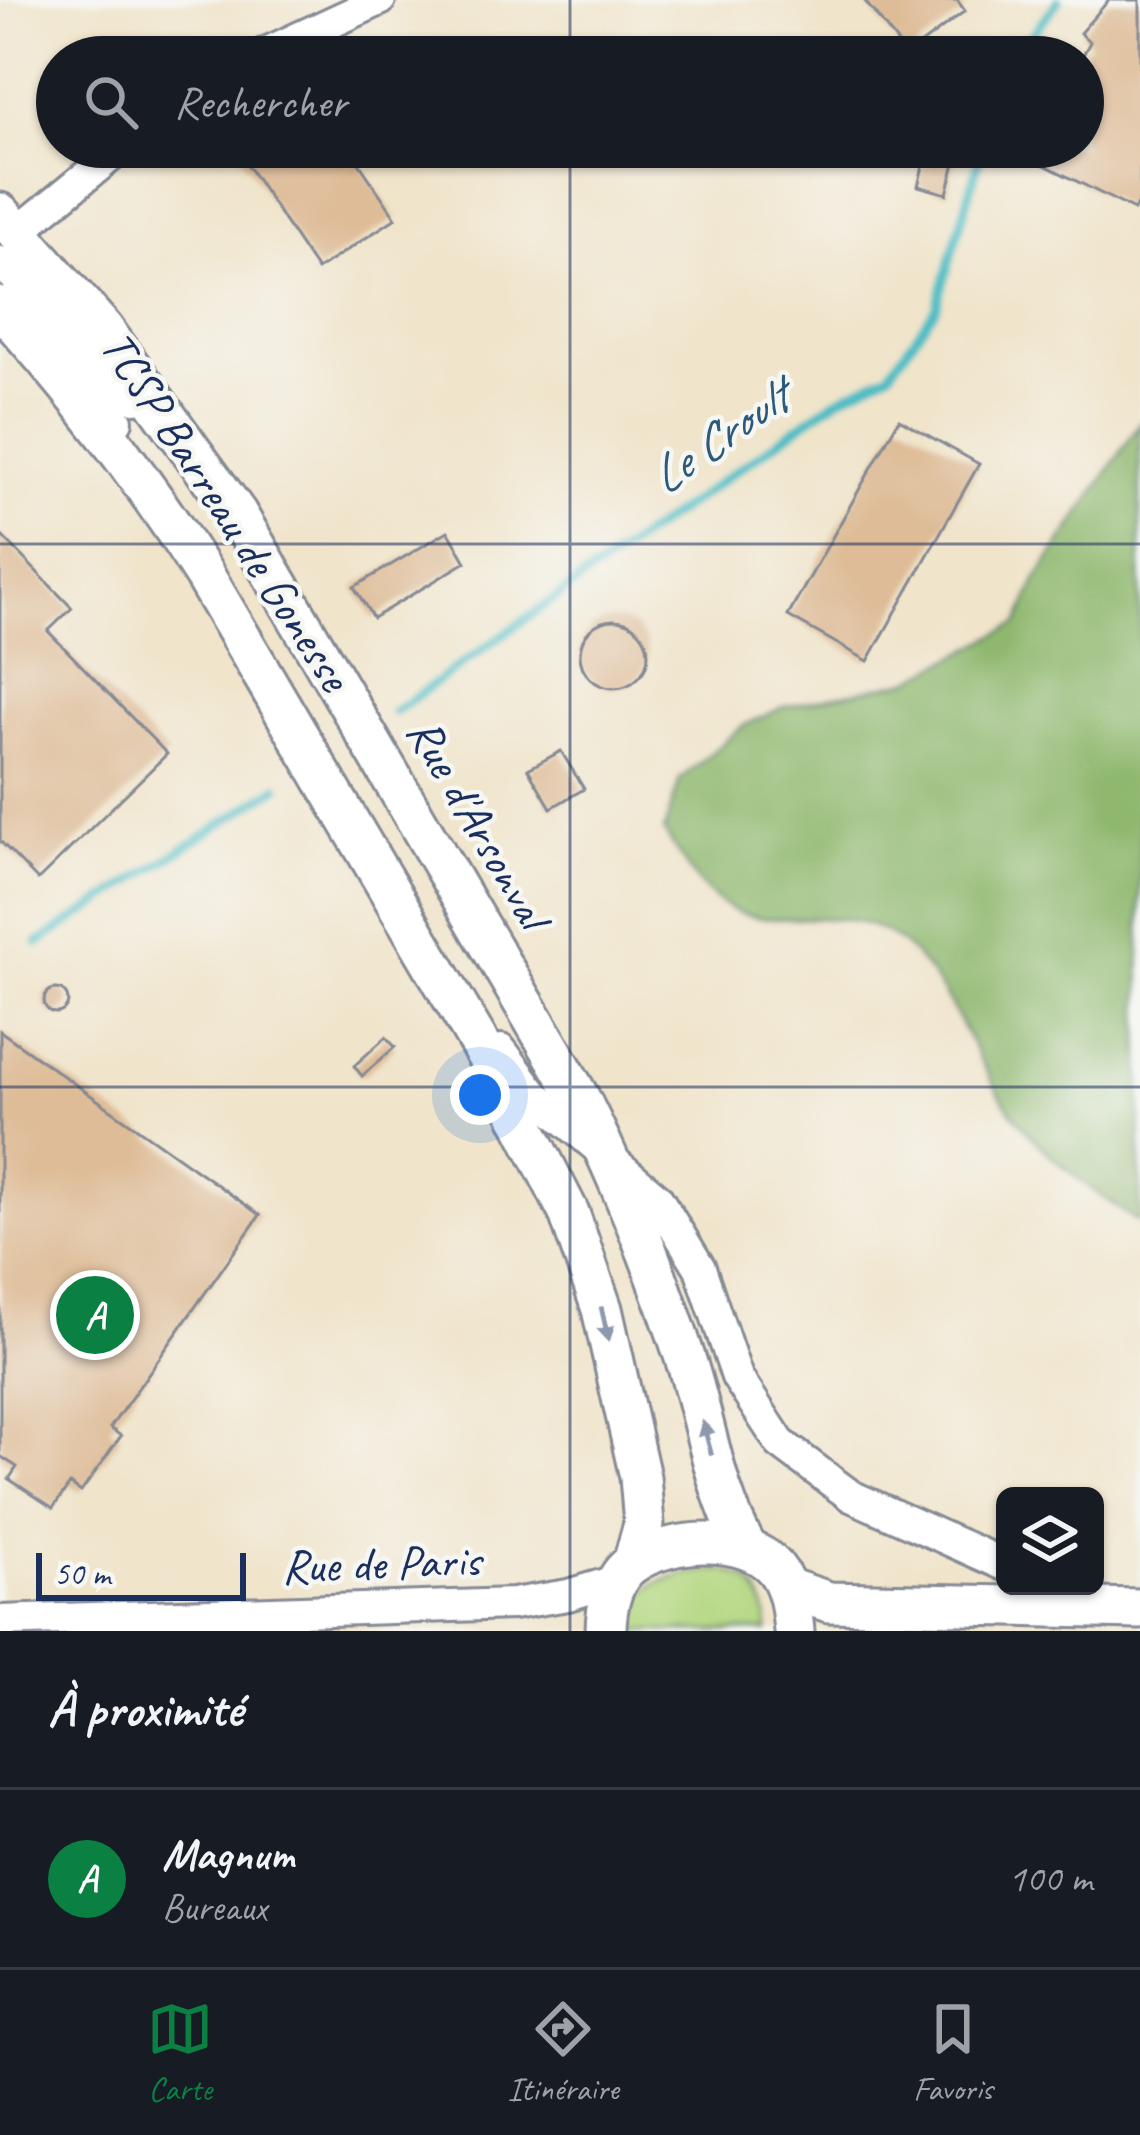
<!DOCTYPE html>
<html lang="fr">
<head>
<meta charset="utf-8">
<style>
  body { margin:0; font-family:Caveat,sans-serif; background:#20242c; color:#f1f3f6 }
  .controls { position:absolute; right:36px; bottom:36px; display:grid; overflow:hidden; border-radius:18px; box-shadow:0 3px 9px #0004 }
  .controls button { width:108px; height:108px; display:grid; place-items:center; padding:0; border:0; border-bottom:3px solid #363941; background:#171b24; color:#f1f3f6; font:60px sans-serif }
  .scale { position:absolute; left:36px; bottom:30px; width:210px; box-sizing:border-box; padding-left:12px; border:6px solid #1b2f5e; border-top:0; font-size:33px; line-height:42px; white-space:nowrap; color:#1b2f5e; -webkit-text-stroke:9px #f6f6f2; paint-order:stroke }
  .you { position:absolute; left:480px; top:1095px; width:42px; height:42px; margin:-30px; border:9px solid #fff; border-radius:50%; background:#1a73e8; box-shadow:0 0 0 18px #1a73e833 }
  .badge { display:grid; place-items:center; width:78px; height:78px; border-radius:50%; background:#0b8043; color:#fff; font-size:39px; font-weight:700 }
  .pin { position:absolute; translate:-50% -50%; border:6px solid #fff; box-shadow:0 3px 12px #0006 }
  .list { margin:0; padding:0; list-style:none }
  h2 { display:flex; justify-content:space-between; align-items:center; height:156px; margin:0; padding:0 48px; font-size:51px }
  h2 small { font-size:39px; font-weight:400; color:#9ea1a6 }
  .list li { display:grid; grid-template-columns:78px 1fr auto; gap:36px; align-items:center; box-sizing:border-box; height:180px; padding:0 48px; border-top:3px solid #363941 }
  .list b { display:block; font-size:45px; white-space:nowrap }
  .list p { margin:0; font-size:39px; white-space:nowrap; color:#9ea1a6 }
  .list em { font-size:39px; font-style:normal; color:#9ea1a6 }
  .icon { flex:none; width:66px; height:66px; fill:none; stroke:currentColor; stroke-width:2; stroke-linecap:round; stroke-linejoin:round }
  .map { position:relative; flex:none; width:1140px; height:1631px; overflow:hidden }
  .search { position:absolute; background:#171b24; box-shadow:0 3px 9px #0004; left:36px; right:36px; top:36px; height:132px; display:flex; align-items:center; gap:30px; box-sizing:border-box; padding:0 42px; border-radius:66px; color:#9ea1a6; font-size:45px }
  .sheet { height:336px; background:#171b24 }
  nav { display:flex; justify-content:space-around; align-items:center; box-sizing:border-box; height:168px; border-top:3px solid #363941; background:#171b24; font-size:33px; color:#9ea1a6 }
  nav a { display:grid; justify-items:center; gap:6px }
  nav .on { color:#0b8043 }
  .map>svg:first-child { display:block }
  .green { fill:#b4d780; stroke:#68836f; stroke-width:3 }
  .forest { fill:#8fb86e; stroke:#557466; stroke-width:3 }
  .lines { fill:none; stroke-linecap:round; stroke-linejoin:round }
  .stream { stroke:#4fbdc4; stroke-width:9 }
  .building { fill:#debc97 }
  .minor-casing { stroke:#868a94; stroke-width:36 }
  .major-casing { stroke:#868a94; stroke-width:45 }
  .minor { stroke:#fff; stroke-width:30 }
  .major { stroke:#fff; stroke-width:39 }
  .oneway { fill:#8d97ae }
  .grid { fill:none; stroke:#1b2f5e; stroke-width:3; stroke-opacity:0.55 }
  .labels { text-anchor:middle; stroke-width:9; stroke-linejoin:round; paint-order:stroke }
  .street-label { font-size:48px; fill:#1b2f5e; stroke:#f6f6f2 }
  .water-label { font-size:51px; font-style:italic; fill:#2b5a7d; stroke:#f6f6f2 }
</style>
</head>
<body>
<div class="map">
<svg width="1140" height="1631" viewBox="0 0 1140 1631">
  <rect width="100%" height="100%" fill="#f6f6f2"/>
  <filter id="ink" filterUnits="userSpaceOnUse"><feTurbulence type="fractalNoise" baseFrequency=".00833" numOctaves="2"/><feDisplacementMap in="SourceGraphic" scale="24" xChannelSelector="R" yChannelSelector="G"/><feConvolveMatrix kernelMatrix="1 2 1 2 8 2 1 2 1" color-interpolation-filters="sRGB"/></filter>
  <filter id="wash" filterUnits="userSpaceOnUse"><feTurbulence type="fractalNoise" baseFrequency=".004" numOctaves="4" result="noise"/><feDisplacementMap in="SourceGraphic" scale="48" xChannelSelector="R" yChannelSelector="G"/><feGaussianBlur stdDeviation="2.7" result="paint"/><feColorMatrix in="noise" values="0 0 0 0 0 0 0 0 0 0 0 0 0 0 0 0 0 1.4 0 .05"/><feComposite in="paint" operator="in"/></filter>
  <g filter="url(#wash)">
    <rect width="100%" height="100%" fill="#f0e4ca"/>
    <path class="green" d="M714 1570C752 1572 766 1595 768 1631H629C629 1580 673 1577 714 1570Z"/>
    <path class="forest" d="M1140 423V1223C1096 1194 1047 1158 1015 1116 973 1062 957 993 905 946 854 900 796 928 746 915 706 904 684 863 664 831L680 779 743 726 784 707 910 680 1019 623 1036 581Z"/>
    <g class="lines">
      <g class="stream">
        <path d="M1014 57 1059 0"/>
        <path d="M394 712 839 398 889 373 936 308 983 147"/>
        <path d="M38 943 278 787"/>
      </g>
    </g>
    <g id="blocks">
      <g class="building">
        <path d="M864 0H957L965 11 907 55Z"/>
        <path d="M1109 0H1140V199L1134 210 1031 158 1037 147H1083V55L1090 42 1080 33Z"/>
        <path d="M235 147H348L396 218 317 270Z"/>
        <path d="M928 147H959L947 194 918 186Z"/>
        <path d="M899 419 979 464 868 661 788 616Z"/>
        <path d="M448 531 466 562 373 618 354 587Z"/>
        <path d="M0 534 72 608 48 631 167 754 38 880 0 841Z"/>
        <circle cx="614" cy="654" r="34"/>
        <path d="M561 751 584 789 551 808 528 769Z"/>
        <circle cx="56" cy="1001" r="12"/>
        <path d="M0 1031 260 1215 110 1428 121 1436 81 1492 70 1484 53 1508 9 1479 17 1467 0 1456Z"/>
        <path d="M386 1037 395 1047 362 1076 354 1066Z"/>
      </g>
    </g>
  </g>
  <g filter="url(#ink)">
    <use href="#blocks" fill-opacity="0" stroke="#868a94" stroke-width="3"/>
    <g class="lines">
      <defs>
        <g id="minor">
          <path d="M257 57 380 0"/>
          <path d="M19 231 122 147"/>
          <path d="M0 262 135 398"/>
          <path d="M44 307 117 421"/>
          <path d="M501 1050 534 1094 657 1198 700 1268 737 1377 780 1443 851 1496 1005 1565"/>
          <path d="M0 1621 513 1604 568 1595 618 1580"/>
        </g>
        <g id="major">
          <path d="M0 213 103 329 237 514 580 1099C622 1183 658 1275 687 1364 707 1426 714 1492 747 1548"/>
          <path d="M0 307C76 391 143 478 204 575L502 1082 569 1213 602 1309 640 1477 644 1524 633 1563"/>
          <path d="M787 1588 829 1602 1140 1609"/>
          <path d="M606 1631C606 1608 612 1577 633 1563 670 1538 745 1533 775 1568 790 1586 792 1610 794 1631"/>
        </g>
      </defs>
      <use href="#minor" class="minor-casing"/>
      <use href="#major" class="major-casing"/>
      <use href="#minor" class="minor"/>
      <use href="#major" class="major"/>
    </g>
    <defs><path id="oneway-solid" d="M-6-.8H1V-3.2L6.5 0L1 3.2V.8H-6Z" transform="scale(3)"/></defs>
    <g class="oneway">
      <use href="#oneway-solid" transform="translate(605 1324) rotate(77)"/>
      <use href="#oneway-solid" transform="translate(707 1438) rotate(-105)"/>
    </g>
  </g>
  <path class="grid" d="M570 0V57M570 147V1631M0 544H1140M0 1087H1140"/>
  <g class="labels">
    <g class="street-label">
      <text transform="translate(227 510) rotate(57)" y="17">TCSP Barreau de Gonesse</text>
      <text transform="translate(479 822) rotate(60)" y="17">Rue d'Arsonval</text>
      <text transform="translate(381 1562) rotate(-2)" y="17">Rue de Paris</text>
    </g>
    <g class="water-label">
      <text transform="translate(718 436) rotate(-35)" y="18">Le Croult</text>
    </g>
  </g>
</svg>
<div class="controls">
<button><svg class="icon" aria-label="layers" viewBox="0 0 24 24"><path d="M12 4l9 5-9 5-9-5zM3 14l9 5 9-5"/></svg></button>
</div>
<div class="scale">50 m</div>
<div class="you"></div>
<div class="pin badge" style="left:95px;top:1315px">A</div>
<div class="search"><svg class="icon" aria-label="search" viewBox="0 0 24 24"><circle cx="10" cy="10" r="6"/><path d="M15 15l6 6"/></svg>Rechercher</div>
</div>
<section class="sheet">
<h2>À proximité<small></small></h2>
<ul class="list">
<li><span class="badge">A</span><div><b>Magnum</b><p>Bureaux</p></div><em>100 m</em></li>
</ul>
</section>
<nav>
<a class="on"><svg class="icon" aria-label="map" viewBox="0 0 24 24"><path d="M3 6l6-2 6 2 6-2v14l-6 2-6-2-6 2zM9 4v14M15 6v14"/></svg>Carte</a>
<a><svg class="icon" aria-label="directions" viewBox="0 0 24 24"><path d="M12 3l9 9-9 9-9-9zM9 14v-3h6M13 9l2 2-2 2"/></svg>Itinéraire</a>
<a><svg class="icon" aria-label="saved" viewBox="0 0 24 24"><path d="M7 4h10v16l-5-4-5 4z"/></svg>Favoris</a>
</nav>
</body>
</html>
